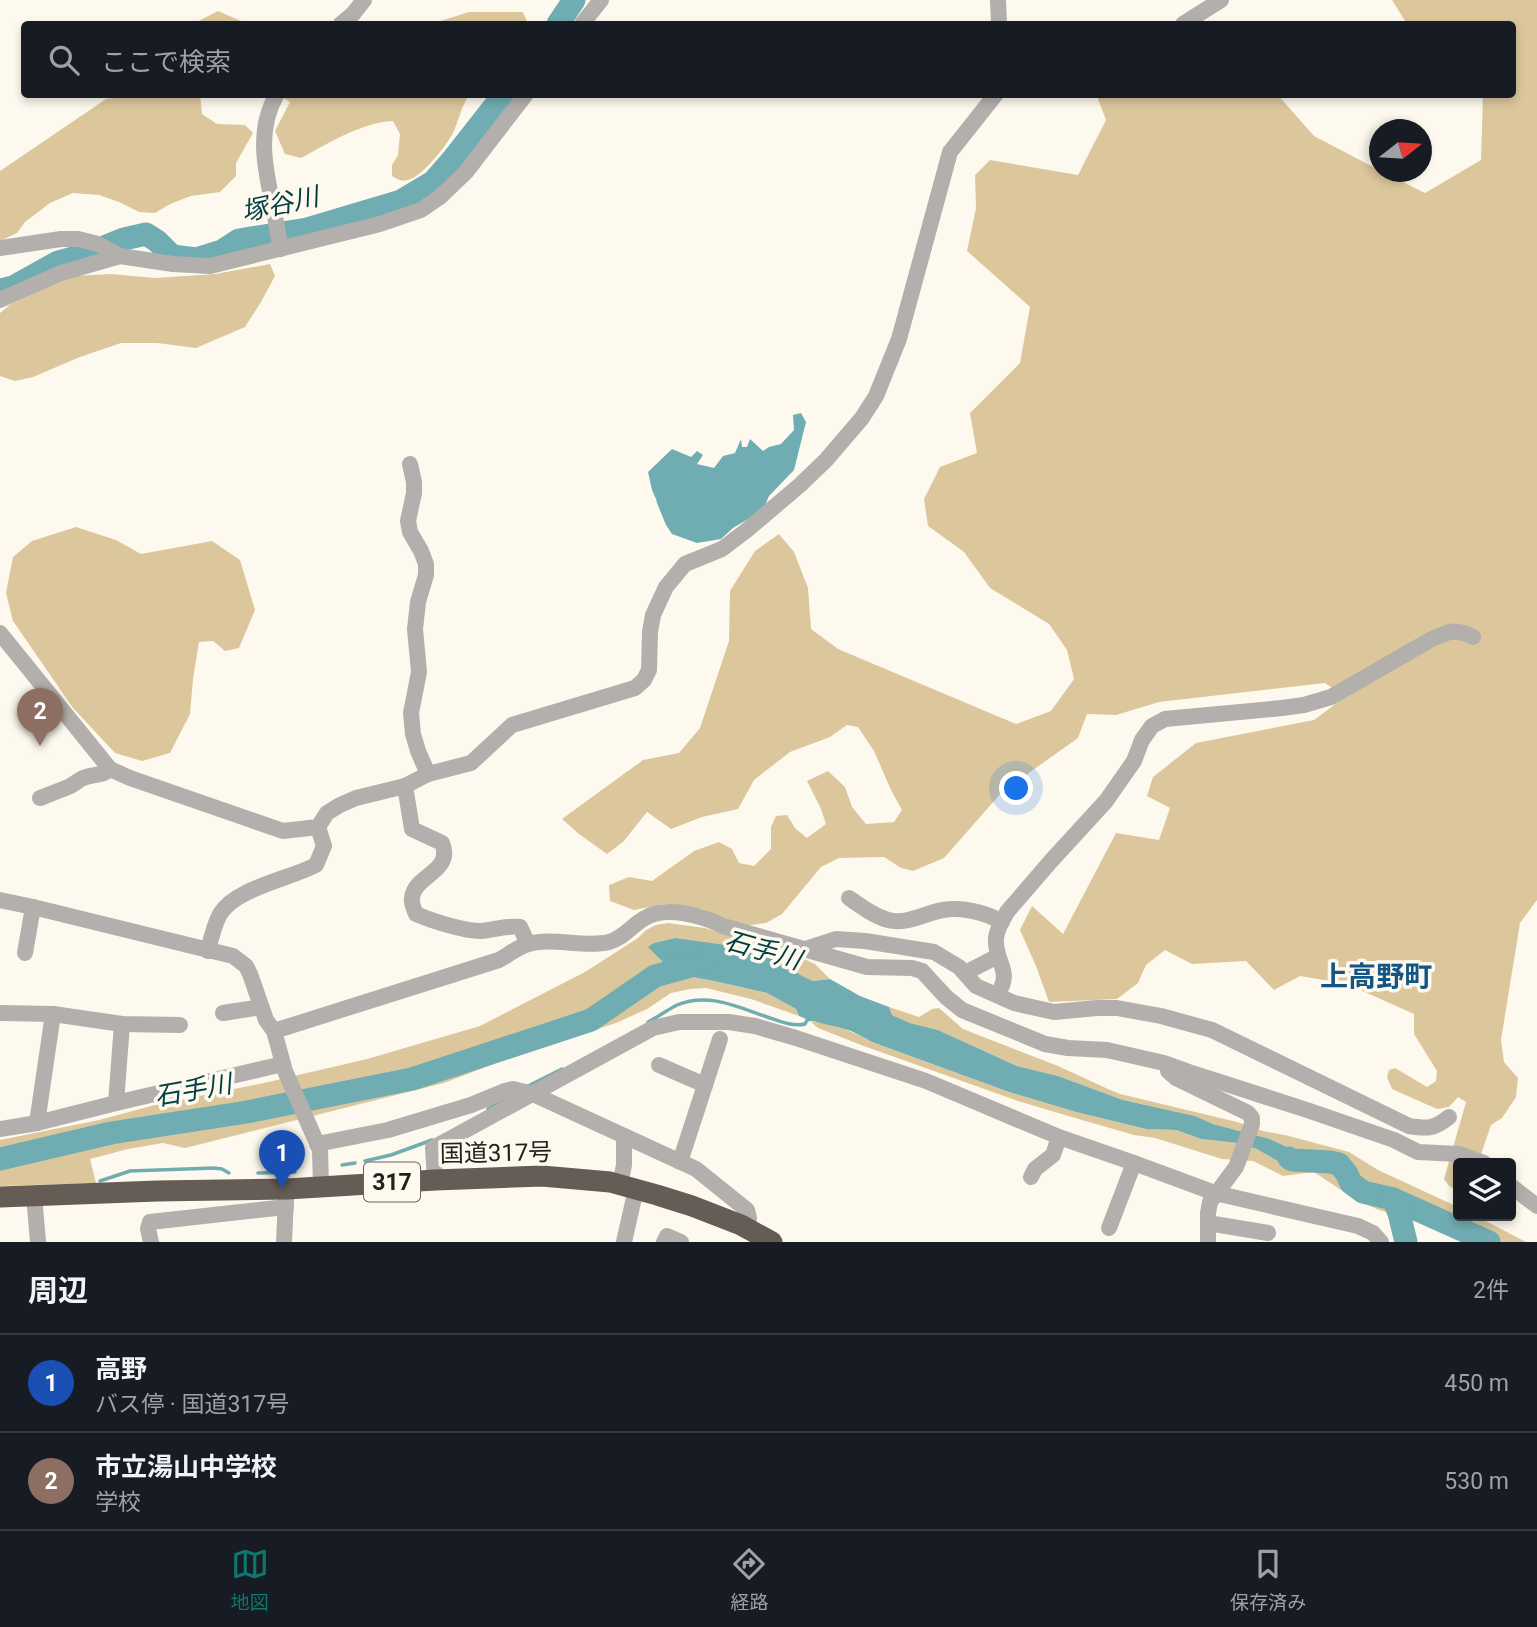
<!DOCTYPE html>
<html lang="ja">
<head>
<meta charset="utf-8">
<style>
  body { margin:0; font-family:Roboto,"Noto Sans JP",sans-serif; background:#20242c; color:#f1f3f6 }
  .controls { position:absolute; right:21px; bottom:21px; display:grid; overflow:hidden; border-radius:7px; box-shadow:0 4px 10px #0003 }
  .controls button { width:63px; height:63px; display:grid; place-items:center; padding:0; border:0; border-bottom:2px solid #363941; background:#171b24; color:#f1f3f6; font:35px sans-serif }
  .compass { position:absolute; left:1369px; top:119px; width:63px; height:63px; border-radius:50%; background:#171b24; box-shadow:0 4px 10px #0003; rotate:73deg }
  .you { position:absolute; left:1017px; top:789px; width:24px; height:24px; margin:-18px; border:5px solid #fff; border-radius:50%; background:#1a73e8; box-shadow:0 0 0 10px #1a73e833 }
  .badge { display:grid; place-items:center; width:46px; height:46px; border-radius:50%; background:#0f766e; color:#fff; font-size:23px; font-weight:700 }
  .pin { position:absolute; translate:-50% -58px; filter:drop-shadow(0 2px 4px #0008) }
  .pin::after { content:''; position:absolute; top:37px; width:24px; height:21px; background:inherit; clip-path:polygon(0 0,100% 0,50% 100%) }
  .list { margin:0; padding:0; list-style:none }
  h2 { display:flex; justify-content:space-between; align-items:center; height:91px; margin:0; padding:0 28px; font-size:30px }
  h2 small { font-size:23px; font-weight:400; color:#9ea1a6 }
  .list li { display:grid; grid-template-columns:46px 1fr auto; gap:21px; align-items:center; box-sizing:border-box; height:98px; padding:0 28px; border-top:2px solid #363941 }
  .list b { display:block; font-size:26px; white-space:nowrap }
  .list p { margin:0; font-size:23px; white-space:nowrap; color:#9ea1a6 }
  .list em { font-size:23px; font-style:normal; color:#9ea1a6 }
  .icon { flex:none; width:38px; height:38px; fill:none; stroke:currentColor; stroke-width:2; stroke-linecap:round; stroke-linejoin:round }
  .map { position:relative; flex:none; width:1537px; height:1242px; overflow:hidden }
  .search { position:absolute; background:#171b24; box-shadow:0 4px 10px #0003; left:21px; right:21px; top:21px; height:77px; display:flex; align-items:center; gap:18px; box-sizing:border-box; padding:0 24px; border-radius:7px; color:#9ea1a6; font-size:26px }
  .sheet { height:287px; background:#171b24 }
  nav { display:flex; justify-content:space-around; align-items:center; box-sizing:border-box; height:98px; border-top:2px solid #363941; background:#171b24; font-size:19px; color:#9ea1a6 }
  nav a { display:grid; justify-items:center; gap:4px }
  nav .on { color:#0f766e }
  .map>svg:first-child { display:block }
  .green { fill:#dcc79c }
  .water { fill:#70adb2 }
  .lines { fill:none; stroke-linecap:round; stroke-linejoin:round }
  .stream { stroke:#70adb2; stroke-width:3.5 }
  .river { stroke:#70adb2; stroke-width:23 }
  .street { stroke:#b3afac; stroke-width:16 }
  .highway { stroke:#645c55; stroke-width:21 }
  .labels { text-anchor:middle; stroke-width:7; stroke-linejoin:round; paint-order:stroke }
  .shield { fill:#fef9ee; stroke:#65625c; stroke-width:2 }
  .shield-label { font-size:23px; font-weight:bold; fill:#23211d }
  .street-label { font-size:24px; fill:#23211d; stroke:#fef9ee }
  .water-label { font-size:26px; font-style:italic; fill:#013e41; stroke:#fef9ee }
  .quarter-label { font-size:28px; font-weight:bold; fill:#135685; stroke:#fef9ee }
</style>
</head>
<body>
<div class="map">
<svg width="1537" height="1242" viewBox="0 0 1537 1242">
  <rect width="100%" height="100%" fill="#fef9ee"/>
  <g class="green">
    <path d="M1392 0H1537V900L1520 923 1501 1040 1504 1062 1518 1078 1516 1097 1502 1118 1491 1125 1478 1163H1458V1191L1449 1186 1444 1179 1466 1102 1458 1097 1449 1107 1437 1109 1392 1089 1387 1077 1389 1070 1395 1068 1427 1087 1436 1081 1437 1071 1414 1034V1014L1347 984 1300 976 1274 990 1246 961 1192 964 1165 950 1146 965 1138 983 1117 999 1049 1002 1036 966 1020 930 1032 906 1063 934 1116 833 1159 840 1170 808 1147 796 1153 777 1196 743 1314 720 1345 697 1325 683 1159 702 1116 715 1087 714 1078 738 1002 792 944 858 913 871 901 868 884 857 839 858 821 867 782 914 766 923 744 926 702 909 664 904 634 910 610 901 609 885 629 877 652 881 694 851 719 842 732 849 739 863 754 866 771 849V827L776 816 787 815 795 828 807 838 826 824 821 809 807 781 828 771 845 787 852 807 866 824 894 822 902 810 891 790 874 751 858 727 847 725 830 737 790 752 754 780 738 809 702 817 671 829 647 812 623 842 607 854 579 834 562 819 643 760 679 753 700 728 729 641 730 591 755 551 779 534 794 552 808 588 811 629 838 649 1016 724 1051 711 1074 679 1067 650 1049 624 990 588 964 552 928 526 924 499 940 467 977 453 970 413 1020 363 1030 307 967 251 976 208 975 175 990 160 1078 175 1106 120 1098 99 1099 95 1277 94 1314 136 1379 170 1380 172H1383L1425 193 1481 160 1483 95 1512 94V24H1407Z"/>
    <path d="M218 11 248 24H193Z"/>
    <path d="M469 12H523L528 24H431Z"/>
    <path d="M134 95H200L202 114 217 124 245 125 253 133 236 163V176L220 192 191 196 170 204 155 213 139 212 119 202 99 195 73 193 50 203 25 222 17 233 2 240H0V171L106 99Z"/>
    <path d="M278 95H469C462 106 459 118 454 131 448 144 422 177 408 180 401 182 397 179 392 176V165L398 155 400 134 393 121C360 123 329 143 301 158L285 154 275 131 290 102Z"/>
    <path d="M270 264 275 276 261 302 245 327 196 348 157 343H121L80 357 33 377 15 381 0 376V313L11 304 71 276 111 274 155 278 215 274Z"/>
    <path d="M76 527 116 540 141 554 212 541 240 560 255 610 239 648 225 651 213 641 199 642 193 679 190 714 170 753 142 761 115 753 73 708 13 621 6 593 13 557 32 541Z"/>
    <path d="M668 923 705 928 804 959 815 964 830 979 813 981 801 976 782 962 675 938 654 943 678 977H692L714 981 767 993 796 1009 799 1016 751 999 706 988 690 989 671 993 647 1009 616 1023 512 1057 444 1083 185 1148 163 1143 128 1149 90 1159 96 1183 0 1186V1140L99 1120 155 1105 264 1083 367 1059 480 1026 585 972 638 938 646 930 656 925Z"/>
    <path d="M889 1007 919 1017 932 1009 939 1008 963 1029 1058 1066 1108 1089 1120 1094 1237 1122 1263 1131 1285 1135 1349 1152 1378 1170 1458 1207V1216H1476L1526 1242H1471L1430 1224 1413 1220 1379 1210 1356 1200 1314 1172 1283 1176 1253 1161 1222 1159 1155 1138 1134 1135 1075 1118 1018 1101 861 1045 818 1028 810 1021C832 1024 853 1031 872 1042L1009 1092 1076 1112 1146 1129 1176 1130 1201 1139 1237 1143 1257 1149 1318 1161 1270 1139 1213 1124 1195 1116 1123 1100 1058 1076 1017 1066 938 1030 910 1023 892 1015Z"/>
  </g>
  <g class="water">
    <path d="M801 413 806 422 794 470 769 496 763 510 733 528 721 539 697 543 672 534 666 525 657 503 656 499 652 490 648 472 672 449 691 457 697 451 703 455 697 464 714 468 723 456 735 453 741 439 742 447H747L750 439 763 451 769 447 781 444 794 430 793 415Z"/>
    <path d="M675 938 725 945 782 962 802 976 813 981 830 979 860 996 889 1007 892 1015 910 1023 938 1030 1017 1066 1058 1076 1123 1100 1195 1116 1213 1124 1270 1139 1319 1162 1292 1169 1257 1149 1237 1143 1201 1139 1176 1130 1146 1129 1076 1112 1009 1092 872 1042C865 1038 858 1034 851 1031 833 1025 815 1023 799 1016L796 1009 767 993 714 981 692 977H678L648 947 654 943Z"/>
  </g>
  <g class="lines">
    <g class="stream">
      <path d="M648 1022C658 1017 667 1010 677 1005 708 992 738 1007 767 1017 779 1021 793 1027 805 1024L807 1020 811 1019"/>
      <path d="M528 1086 562 1069"/>
      <path d="M488 1109 509 1097"/>
      <path d="M365 1161 391 1155 432 1140"/>
      <path d="M342 1165 355 1163"/>
      <path d="M258 1173 295 1172"/>
      <path d="M100 1181 130 1171 214 1168 222 1169 229 1173"/>
    </g>
    <g class="river">
      <path d="M558 24 574 0"/>
      <path d="M0 290 13 287 58 262 87 254 124 239 146 234 157 241 172 256 196 259 222 251 239 240 307 229 401 201 433 182 453 159 504 94"/>
      <path d="M1289 1158 1292 1160 1330 1162 1339 1164 1347 1174 1351 1183 1363 1192 1393 1199 1489 1242"/>
      <path d="M0 1159 111 1133 247 1112 412 1079 591 1020 655 976 702 963"/>
      <path d="M1393 1199 1399 1213 1406 1242"/>
    </g>
    <g class="street">
      <path d="M998 0 999 24"/>
      <path d="M341 24 353 14 364 0"/>
      <path d="M582 24 601 0"/>
      <path d="M1183 24 1221 0"/>
      <path d="M277 94C256 130 265 168 273 206 276 220 278 235 281 249"/>
      <path d="M0 248 61 239H78L98 244 120 256 173 264 210 266 380 224 421 210 440 197 466 172 526 94"/>
      <path d="M0 300 61 273 120 256"/>
      <path d="M410 464 414 482V493L408 521 410 532 421 551 426 564V575L418 602 415 629 419 672 411 713 413 734 418 751 428 774"/>
      <path d="M0 633 110 769 130 778 283 831 318 827 327 813 340 805 356 798 405 786 428 774 471 763 512 725 635 688 644 680 649 670 650 632 653 615 666 587 685 564 722 549 747 530 800 485 826 460 862 418 876 396 899 339 950 152 996 94"/>
      <path d="M405 786 412 829 442 843C454 872 414 875 412 898 411 904 414 909 416 914 432 921 464 931 481 931 494 930 507 925 520 927L528 944"/>
      <path d="M40 798C50 794 59 791 68 787 74 785 78 780 83 778 93 774 103 776 110 769"/>
      <path d="M849 898C862 907 874 916 888 920 908 925 924 913 943 910 962 907 985 912 1002 922"/>
      <path d="M0 900 33 907 233 956 246 966 250 974 266 1020 274 1031 285 1071 320 1150 321 1187"/>
      <path d="M805 949 836 939 865 941 934 952 959 967 976 986 1014 1003 1054 1012 1097 1008H1117L1161 1016 1212 1030 1409 1126C1428 1129 1434 1129 1449 1117"/>
      <path d="M208 951C211 938 214 925 220 914 236 888 289 879 316 865L324 846 318 827"/>
      <path d="M25 953 33 907"/>
      <path d="M965 973 998 956"/>
      <path d="M997 995C1014 970 994 963 996 938 997 928 1003 920 1007 912L1051 861 1106 801 1134 761 1142 740 1152 726 1165 719 1282 708 1304 705 1331 697 1430 640C1449 631 1454 628 1473 637"/>
      <path d="M0 1013 53 1014 122 1024 180 1025"/>
      <path d="M223 1013 261 1007"/>
      <path d="M274 1031 499 960C508 955 518 947 528 944 554 937 585 948 609 942 624 938 632 925 645 918 666 905 703 916 723 926L867 967 912 968 922 971 946 997 962 1010 1045 1044 1068 1048 1107 1050 1164 1063 1189 1072 1307 1110 1394 1140 1418 1152 1459 1154 1484 1163"/>
      <path d="M659 1065 705 1085"/>
      <path d="M1168 1071 1176 1078 1248 1113 1252 1118V1124L1236 1167 1210 1202 1208 1213V1242"/>
      <path d="M116 1103 122 1024"/>
      <path d="M37 1123 53 1014"/>
      <path d="M0 1129 37 1123 116 1103 283 1064"/>
      <path d="M317 1144 388 1130 471 1105 505 1091 513 1089 533 1094 696 1169 747 1210 749 1218 747 1228"/>
      <path d="M680 1162 720 1039"/>
      <path d="M1031 1177 1035 1169 1053 1155 1059 1137"/>
      <path d="M435 1180 433 1148 653 1028 679 1022H729L755 1026 796 1038 926 1081 1059 1137 1134 1163 1215 1193 1358 1226 1373 1233 1381 1242"/>
      <path d="M620 1185 624 1165V1136"/>
      <path d="M1511 1186 1537 1206"/>
      <path d="M34 1195 38 1242"/>
      <path d="M1208 1223 1268 1233"/>
      <path d="M1109 1228 1134 1163"/>
      <path d="M151 1242 148 1229 150 1222 286 1207"/>
      <path d="M284 1242 286 1199"/>
      <path d="M624 1242 636 1189"/>
      <path d="M664 1242 667 1236 681 1242"/>
    </g>
    <path class="highway" d="M0 1197 157 1191 287 1189 435 1180 542 1176 610 1182 657 1195 692 1206 741 1225 772 1242"/>
  </g>
  <g class="labels">
    <rect class="shield" x="364" y="1162.5" width="56" height="39" rx="5"/>
    <g class="shield-label">
      <text x="392" y="1190">317</text>
    </g>
    <g class="street-label">
      <text transform="translate(496 1153) rotate(-1)" y="8">国道317号</text>
    </g>
    <g class="water-label">
      <text transform="translate(280 204) rotate(-12)" y="9">塚谷川</text>
      <text transform="translate(763 950) rotate(16)" y="9">石手川</text>
      <text transform="translate(193 1090) rotate(-10)" y="9">石手川</text>
    </g>
    <g class="quarter-label">
      <text x="1376" y="986">上高野町</text>
    </g>
  </g>
</svg>
<div class="controls">
<button><svg class="icon" aria-label="layers" viewBox="0 0 24 24"><path d="M12 4l9 5-9 5-9-5zM3 14l9 5 9-5"/></svg></button>
</div>
<svg class="compass" viewBox="-18 -18 36 36"><path d="M0-13l5 13h-10z" fill="#e53935"/><path d="M0 13l5-13h-10z" fill="#9ea1a6"/></svg>
<div class="you"></div>
<div class="pin badge" style="left:282px;top:1188px;background:#1a4fb4">1</div>
<div class="pin badge" style="left:40px;top:746px;background:#8d6e63">2</div>
<div class="search"><svg class="icon" aria-label="search" viewBox="0 0 24 24"><circle cx="10" cy="10" r="6"/><path d="M15 15l6 6"/></svg>ここで検索</div>
</div>
<section class="sheet">
<h2>周辺<small>2件</small></h2>
<ul class="list">
<li><span class="badge" style="background:#1a4fb4">1</span><div><b>高野</b><p>バス停 · 国道317号</p></div><em>450 m</em></li>
<li><span class="badge" style="background:#8d6e63">2</span><div><b>市立湯山中学校</b><p>学校</p></div><em>530 m</em></li>
</ul>
</section>
<nav>
<a class="on"><svg class="icon" aria-label="map" viewBox="0 0 24 24"><path d="M3 6l6-2 6 2 6-2v14l-6 2-6-2-6 2zM9 4v14M15 6v14"/></svg>地図</a>
<a><svg class="icon" aria-label="directions" viewBox="0 0 24 24"><path d="M12 3l9 9-9 9-9-9zM9 14v-3h6M13 9l2 2-2 2"/></svg>経路</a>
<a><svg class="icon" aria-label="saved" viewBox="0 0 24 24"><path d="M7 4h10v16l-5-4-5 4z"/></svg>保存済み</a>
</nav>
</body>
</html>
